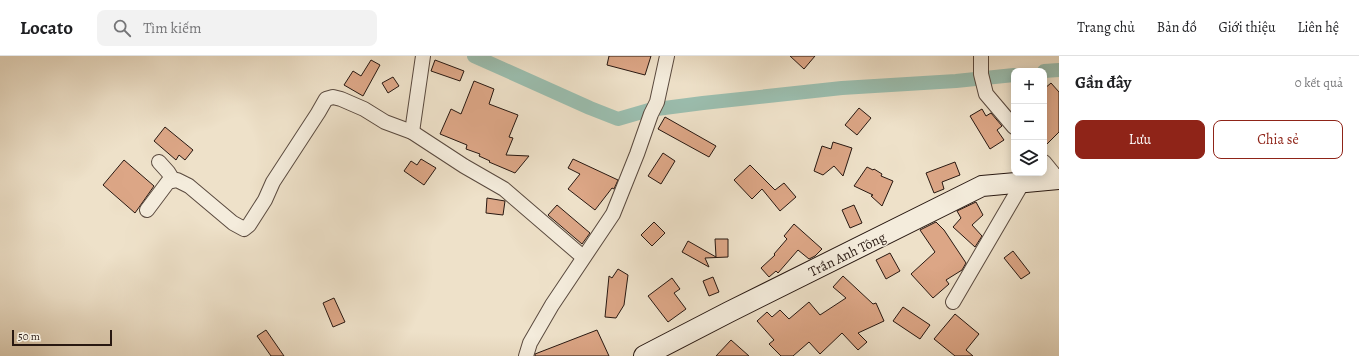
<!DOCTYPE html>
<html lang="vi">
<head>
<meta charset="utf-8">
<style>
  body { margin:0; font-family:Alegreya,serif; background:#f2f2f2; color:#202124 }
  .controls { position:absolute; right:12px; top:12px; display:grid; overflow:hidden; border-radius:8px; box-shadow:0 2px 10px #0003 }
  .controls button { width:36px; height:36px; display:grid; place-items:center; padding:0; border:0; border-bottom:1px solid #e0e0e0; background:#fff; color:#202124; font:20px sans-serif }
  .scale { position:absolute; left:12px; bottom:10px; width:100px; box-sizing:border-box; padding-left:4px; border:2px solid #281811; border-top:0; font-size:11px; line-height:14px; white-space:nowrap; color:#281811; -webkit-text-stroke:3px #f4ecdc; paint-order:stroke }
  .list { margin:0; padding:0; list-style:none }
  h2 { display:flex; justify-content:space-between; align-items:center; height:52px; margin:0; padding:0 16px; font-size:17px }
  h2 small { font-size:13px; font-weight:400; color:#757577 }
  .actions { display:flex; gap:8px; padding:12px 16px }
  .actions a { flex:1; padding:9px 0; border:1px solid #8f2418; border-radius:8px; text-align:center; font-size:14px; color:#8f2418 }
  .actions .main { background:#8f2418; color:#fff }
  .icon { flex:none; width:22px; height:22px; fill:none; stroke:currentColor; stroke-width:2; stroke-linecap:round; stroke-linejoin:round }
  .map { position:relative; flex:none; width:1059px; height:300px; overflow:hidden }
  header { display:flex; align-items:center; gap:24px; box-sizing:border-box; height:56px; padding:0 20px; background:#fff; border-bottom:1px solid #e0e0e0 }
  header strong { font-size:19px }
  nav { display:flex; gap:22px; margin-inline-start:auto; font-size:14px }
  .search { width:280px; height:36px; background:#f2f2f2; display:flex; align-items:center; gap:10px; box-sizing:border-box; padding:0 14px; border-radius:8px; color:#757577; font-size:15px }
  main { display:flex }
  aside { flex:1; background:#fff }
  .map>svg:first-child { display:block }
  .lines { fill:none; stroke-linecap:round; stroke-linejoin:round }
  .canal { stroke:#9bbeaf; stroke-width:14 }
  .building { fill:#dca686; stroke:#281811 }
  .street-casing { stroke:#5a4a3f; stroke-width:16 }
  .secondary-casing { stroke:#281811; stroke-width:22 }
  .street { stroke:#f4ecdc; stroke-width:14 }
  .secondary { stroke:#f4ecdc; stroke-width:20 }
  .labels { text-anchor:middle; stroke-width:3; stroke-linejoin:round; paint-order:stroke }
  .street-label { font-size:14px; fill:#281811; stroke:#f4ecdc }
</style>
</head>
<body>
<header>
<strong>Locato</strong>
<div class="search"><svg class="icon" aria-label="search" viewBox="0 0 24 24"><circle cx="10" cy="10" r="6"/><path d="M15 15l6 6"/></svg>Tìm kiếm</div>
<nav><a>Trang chủ</a><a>Bản đồ</a><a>Giới thiệu</a><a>Liên hệ</a></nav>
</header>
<main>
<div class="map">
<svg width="1059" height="300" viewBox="0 0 1059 300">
  <rect width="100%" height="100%" fill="#eee1c9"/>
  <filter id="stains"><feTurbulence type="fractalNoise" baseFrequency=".005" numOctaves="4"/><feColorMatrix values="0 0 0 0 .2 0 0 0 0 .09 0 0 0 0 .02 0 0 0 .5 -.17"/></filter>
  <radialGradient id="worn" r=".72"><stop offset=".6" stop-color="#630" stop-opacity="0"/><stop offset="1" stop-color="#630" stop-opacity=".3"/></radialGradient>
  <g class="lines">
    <g class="canal">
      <path d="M474 0 590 52 618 63 649 54 703 47 842 32 956 25 1014 19"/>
      <path d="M1044 15 1059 14"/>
    </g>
  </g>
  <g class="building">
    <path d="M609 0H651L645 19 607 9Z"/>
    <path d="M790 0H815L804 13Z"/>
    <path d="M371 4 380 9 363 40 344 29 353 15 361 20Z"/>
    <path d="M435 4 464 15 460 25 431 15Z"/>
    <path d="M393 21 399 30 388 37 382 27Z"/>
    <path d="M474 25 494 33 489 48 518 59 509 81 513 82 506 99 529 100 515 117 489 106 490 105 479 100 480 98 466 93 467 89 440 78 451 53 461 58Z"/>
    <path d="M1051 27 1059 36V76L1044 91V33Z"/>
    <path d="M859 52 871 62 857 79 845 69Z"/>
    <path d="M982 53 986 60 991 57 1002 70 997 74 1004 84 990 93 970 60Z"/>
    <path d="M665 61 716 90 709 101 658 73Z"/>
    <path d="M165 71 193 94 185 104 179 99 176 104 154 85Z"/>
    <path d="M833 86 852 92 843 120 834 110 823 119 814 115 822 90 831 93Z"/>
    <path d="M663 97 675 105 661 128 648 120Z"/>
    <path d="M421 103 436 112 424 129 404 115 411 105 417 109Z"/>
    <path d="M573 103 618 124 614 133 612 132 595 154 568 133 580 118 568 112Z"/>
    <path d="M124 104 154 130 135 157 103 129Z"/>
    <path d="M955 106 960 119 942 126 944 133 934 137 926 117Z"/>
    <path d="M750 109 775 134 784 127 796 141 780 155 762 133 752 143 734 124Z"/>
    <path d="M867 111 873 114 874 113 882 118 881 120 893 125 882 150 871 140 873 139 854 130Z"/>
    <path d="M487 142 505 145 503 159 486 157Z"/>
    <path d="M976 146 983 159 972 169 982 180 975 191 953 171 961 162 957 155Z"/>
    <path d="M557 149 590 177 582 188 548 159Z"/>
    <path d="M854 149 862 167 850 172 842 154Z"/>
    <path d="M654 166 665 177 652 190 641 179Z"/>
    <path d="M936 166 944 174 966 207 962 214 946 224 949 228 933 242 911 218 935 196 920 174Z"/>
    <path d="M794 168 822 193 815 200 809 203 798 194 778 217 776 215 769 221 761 212 775 199 774 198 787 183 784 180Z"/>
    <path d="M715 183H728V201L705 202 709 211 682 196 688 185 716 201Z"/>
    <path d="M1013 195 1030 217 1021 223 1004 202Z"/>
    <path d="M890 197 900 215 886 223 876 204Z"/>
    <path d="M618 213 628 219 624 249 616 262 605 261 609 220 612 222Z"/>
    <path d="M843 220 873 248 876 247 884 265 858 277 867 286 858 294 842 277 820 298 809 286 793 300H781L769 288 774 284 757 265 767 256 772 261 780 254 789 263 809 246 820 259 846 242 833 231Z"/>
    <path d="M713 221 719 236 709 240 703 225Z"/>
    <path d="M672 222 680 233 674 237 686 253 668 266 648 240Z"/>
    <path d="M334 242 345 266 333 271 323 247Z"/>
    <path d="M903 251 930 269 920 283 893 265Z"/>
    <path d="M955 258 979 278 966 294 973 300H955L934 283Z"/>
    <path d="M266 274 284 300H271L257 280Z"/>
    <path d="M597 274 609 300H535V298Z"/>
    <path d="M731 284 749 300H716Z"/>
  </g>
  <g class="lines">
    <defs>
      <g id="street">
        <path d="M981 0V18L986 38 1014 71"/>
        <path d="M412 76 423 0"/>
        <path d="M159 106 168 116 173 124"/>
        <path d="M1044 106 1058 123"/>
        <path d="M147 154 168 126 177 124 189 130 233 167 244 173 249 169 265 144 273 126 318 57 326 43 333 41 341 43 364 53 385 66 412 76 464 110 504 133 583 201"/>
        <path d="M953 246 1023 126"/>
        <path d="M526 300 530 287 552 249 613 158 637 98 651 58 657 46 667 0"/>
      </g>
      <path id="secondary" d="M644 300 729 256 982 130 1059 123"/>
    </defs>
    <use href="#street" class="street-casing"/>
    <use href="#secondary" class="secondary-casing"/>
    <use href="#street" class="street"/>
    <use href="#secondary" class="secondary"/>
  </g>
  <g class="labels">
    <g class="street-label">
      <text transform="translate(847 198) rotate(-26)" y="5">Trần Anh Tông</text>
    </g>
  </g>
  <rect width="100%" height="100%" filter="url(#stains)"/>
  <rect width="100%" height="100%" fill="url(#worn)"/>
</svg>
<div class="controls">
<button>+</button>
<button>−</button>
<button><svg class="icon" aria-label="layers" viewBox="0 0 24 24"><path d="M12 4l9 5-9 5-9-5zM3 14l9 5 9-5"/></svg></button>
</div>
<div class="scale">50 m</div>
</div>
<aside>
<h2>Gần đây<small>0 kết quả</small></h2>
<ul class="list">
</ul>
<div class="actions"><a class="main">Lưu</a><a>Chia sẻ</a></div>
</aside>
</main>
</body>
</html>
